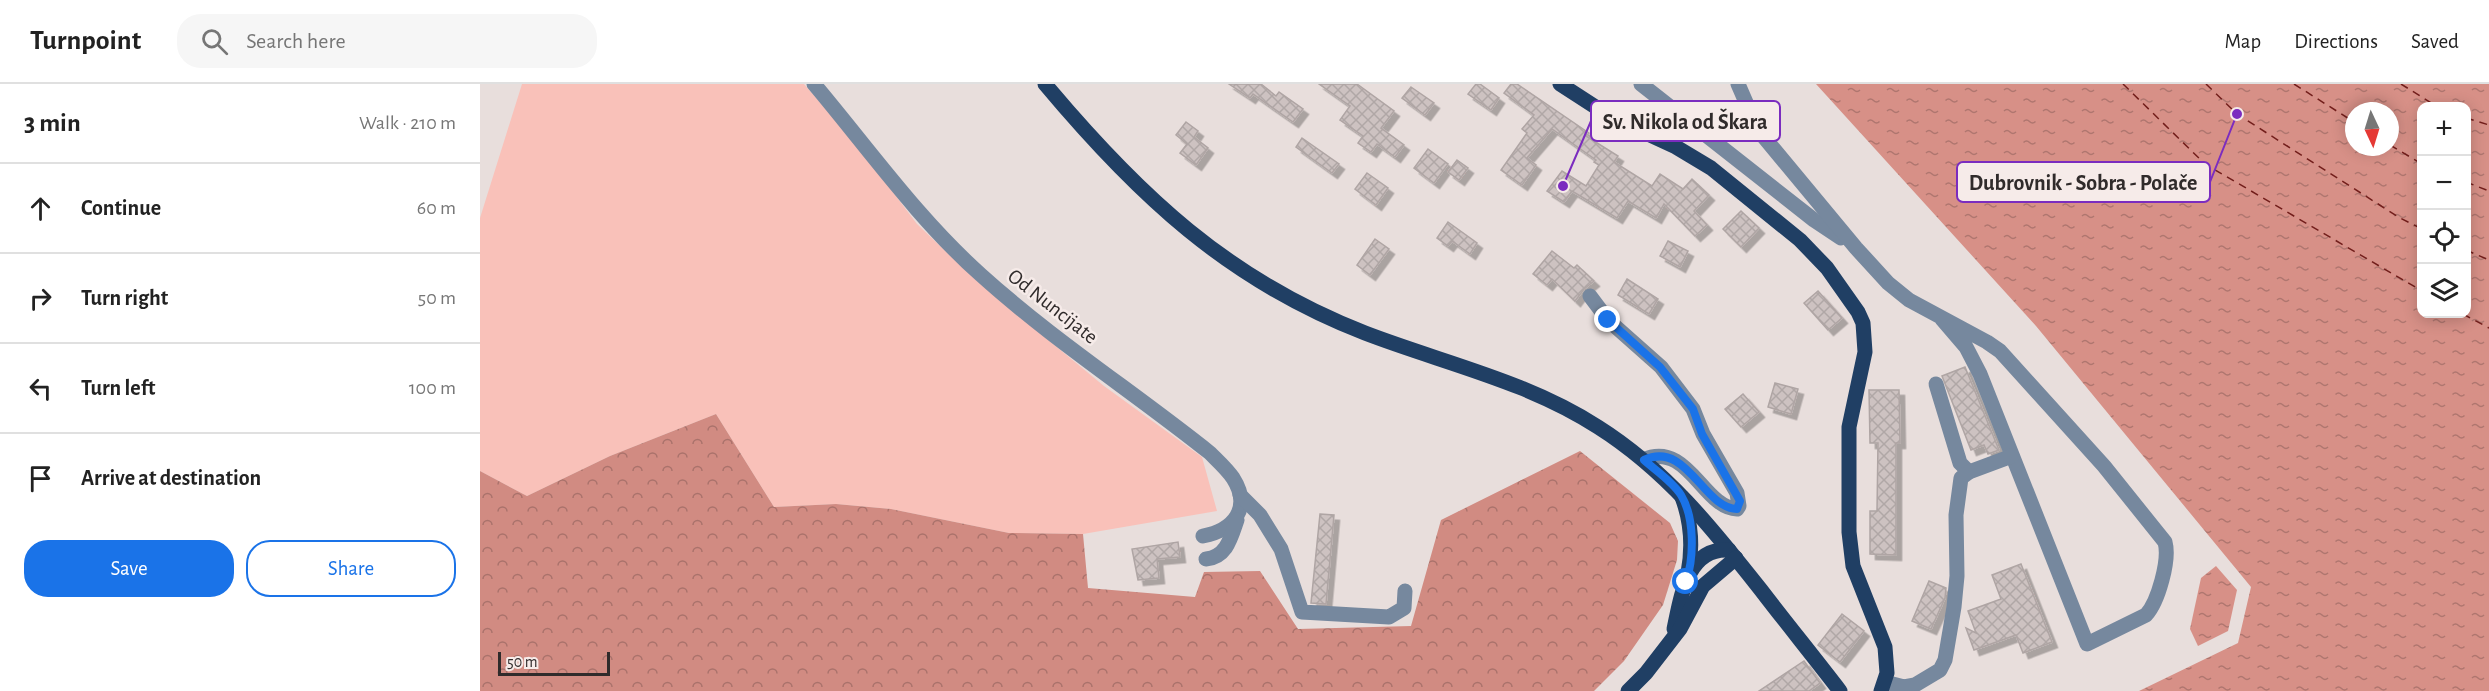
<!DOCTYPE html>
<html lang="en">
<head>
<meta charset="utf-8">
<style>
  body { margin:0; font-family:"Alegreya Sans",sans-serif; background:#f6f6f6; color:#222 }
  .controls { position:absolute; right:18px; top:18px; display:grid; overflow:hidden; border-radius:12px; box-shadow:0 3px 15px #0003 }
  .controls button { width:54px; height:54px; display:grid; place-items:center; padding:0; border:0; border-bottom:2px solid #e0e0e0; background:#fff; color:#222; font:30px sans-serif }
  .compass { position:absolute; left:1865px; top:18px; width:54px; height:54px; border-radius:50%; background:#fff; box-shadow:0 3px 15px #0003; rotate:176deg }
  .scale { position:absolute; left:18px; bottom:15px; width:112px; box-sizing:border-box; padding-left:6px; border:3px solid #302b2b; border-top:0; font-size:16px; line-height:21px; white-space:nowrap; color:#302b2b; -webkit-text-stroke:4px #f6ebe9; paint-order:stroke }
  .stop { position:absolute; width:18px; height:18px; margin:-14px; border:4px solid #1a73e8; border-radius:50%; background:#fff }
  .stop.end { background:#1a73e8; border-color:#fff; box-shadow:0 2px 6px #0008 }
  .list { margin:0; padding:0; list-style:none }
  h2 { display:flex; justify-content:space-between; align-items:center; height:78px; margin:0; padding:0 24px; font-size:26px }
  h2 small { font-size:20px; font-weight:400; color:#767676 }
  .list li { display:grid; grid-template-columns:39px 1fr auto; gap:18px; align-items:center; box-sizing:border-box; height:90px; padding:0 24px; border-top:2px solid #e0e0e0 }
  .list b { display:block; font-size:22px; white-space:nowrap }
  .list em { font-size:20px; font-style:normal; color:#767676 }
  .actions { display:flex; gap:12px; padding:18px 24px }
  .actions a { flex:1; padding:14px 0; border:2px solid #1a73e8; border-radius:24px; text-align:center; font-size:21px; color:#1a73e8 }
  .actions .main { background:#1a73e8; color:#fff }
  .icon { flex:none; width:33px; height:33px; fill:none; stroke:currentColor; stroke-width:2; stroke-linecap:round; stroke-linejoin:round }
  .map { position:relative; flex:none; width:2009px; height:607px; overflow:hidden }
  header { display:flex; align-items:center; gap:36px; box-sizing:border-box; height:84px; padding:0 30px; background:#fff; border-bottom:2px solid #e0e0e0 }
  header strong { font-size:28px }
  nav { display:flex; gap:33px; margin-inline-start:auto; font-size:21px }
  .search { width:420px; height:54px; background:#f6f6f6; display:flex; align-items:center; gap:15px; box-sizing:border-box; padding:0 21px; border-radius:24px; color:#767676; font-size:22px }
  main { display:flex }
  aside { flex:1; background:#fff }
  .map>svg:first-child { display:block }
  .green { fill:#f9c1b9 }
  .forest { fill:url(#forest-crowns) }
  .water { fill:url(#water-ripples); fill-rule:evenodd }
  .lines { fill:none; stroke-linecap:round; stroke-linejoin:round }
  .ferry { stroke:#721e1b; stroke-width:1.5; stroke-dasharray:8 6; stroke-linecap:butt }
  .building { fill:url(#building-cross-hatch); stroke:#afa5a4; stroke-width:1.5; filter:url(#shadow) }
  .minor { stroke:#76889e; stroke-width:15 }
  .major { stroke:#203f64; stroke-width:15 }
  .route { stroke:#1a73e8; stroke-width:8 }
  .labels { text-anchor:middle; stroke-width:5; stroke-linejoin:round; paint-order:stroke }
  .street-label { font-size:21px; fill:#302b2b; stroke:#f6ebe9 }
  .leader { fill:none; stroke:#7b2cbf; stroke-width:2 }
  .callout-dot { fill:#7b2cbf; stroke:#f6ebe9; stroke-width:2 }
  .callout { fill:#f6ebe9; stroke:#7b2cbf; stroke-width:2 }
  .callout-label { font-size:22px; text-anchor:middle; font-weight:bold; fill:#302b2b }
</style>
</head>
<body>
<header>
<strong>Turnpoint</strong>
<div class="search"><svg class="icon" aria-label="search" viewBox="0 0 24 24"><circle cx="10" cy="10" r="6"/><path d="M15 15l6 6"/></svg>Search here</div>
<nav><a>Map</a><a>Directions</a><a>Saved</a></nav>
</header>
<main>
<aside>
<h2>3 min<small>Walk · 210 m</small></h2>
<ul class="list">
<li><svg class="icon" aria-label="ahead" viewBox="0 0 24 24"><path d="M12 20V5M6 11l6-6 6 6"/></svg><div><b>Continue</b></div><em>60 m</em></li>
<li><svg class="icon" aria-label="right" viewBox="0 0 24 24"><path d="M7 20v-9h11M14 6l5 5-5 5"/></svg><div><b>Turn right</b></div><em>50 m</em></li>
<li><svg class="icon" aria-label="left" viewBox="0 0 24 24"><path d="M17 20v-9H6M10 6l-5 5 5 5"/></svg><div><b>Turn left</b></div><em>100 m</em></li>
<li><svg class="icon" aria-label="arrive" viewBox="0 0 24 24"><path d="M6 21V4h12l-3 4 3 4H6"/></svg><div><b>Arrive at destination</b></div></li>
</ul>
<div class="actions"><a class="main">Save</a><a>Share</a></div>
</aside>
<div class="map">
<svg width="2009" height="607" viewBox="0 0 2009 607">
  <defs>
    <pattern id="forest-crowns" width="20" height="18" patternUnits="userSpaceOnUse" patternTransform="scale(1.5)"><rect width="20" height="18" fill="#d18b82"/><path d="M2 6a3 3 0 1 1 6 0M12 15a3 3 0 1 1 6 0" fill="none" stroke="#aa726b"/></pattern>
    <pattern id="water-ripples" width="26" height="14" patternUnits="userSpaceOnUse" patternTransform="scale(1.5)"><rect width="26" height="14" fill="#d79087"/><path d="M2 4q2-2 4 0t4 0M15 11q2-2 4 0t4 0" fill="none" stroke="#af766f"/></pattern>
    <pattern id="building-cross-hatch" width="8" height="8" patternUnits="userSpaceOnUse" patternTransform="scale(1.5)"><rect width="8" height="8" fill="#cdc2c1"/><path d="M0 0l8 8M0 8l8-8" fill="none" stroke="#b0a7a6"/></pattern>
    <filter id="shadow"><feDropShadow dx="5.5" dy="5.5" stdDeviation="0" flood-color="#0004"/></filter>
  </defs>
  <rect width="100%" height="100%" fill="#e8dedc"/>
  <path class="green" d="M42 0H324L382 67 437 140 497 197 624 302 722 373 737 427 603 450 529 449 411 425 356 420 294 423 236 330 130 372 47 412 0 387V134Z"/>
  <path class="forest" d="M236 330 294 423 356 420 411 425 529 449 603 450 608 504 715 513 724 488 780 487 818 545 931 542 961 436 1100 367 1190 439 1198 457 1197 476 1183 521 1144 577 1114 607H0V387L47 412 130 372Z"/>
  <g class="water">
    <path d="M1336 0H2009V607H1659L1758 559 1771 503 1556 242ZM1942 22H1986V230H1942ZM1874 27H1910V63H1874Z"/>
    <path d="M1736 482 1757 506 1748 547 1718 562 1710 545 1721 494Z"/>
  </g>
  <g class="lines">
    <g class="ferry">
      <path d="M1643 0 1725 80 1942 207"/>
      <path d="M1726 0 1757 30 1920 134 1942 145"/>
      <path d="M1814 0 1874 38"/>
      <path d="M1921 0 1956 22"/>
      <path d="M1986 34 2009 41"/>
      <path d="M1910 61 1942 80"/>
      <path d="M1986 98 2009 107"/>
      <path d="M1986 166 2009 176"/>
      <path d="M1983 230 2009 244"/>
    </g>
  </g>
  <g class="building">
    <path d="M749 0H781L796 12 799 8 823 25 813 38 773 10 770 14Z"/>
    <path d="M839 0H877L914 27 901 44 924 61 915 73 897 60 891 68 878 59 883 52 860 36 870 22Z"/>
    <path d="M996 0H1000L1019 14 1011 26 988 10Z"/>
    <path d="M1031 0H1037L1109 49 1106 52 1138 72 1134 78 1172 102 1180 90 1203 105 1212 95 1229 111 1214 127 1227 141 1215 152 1184 120 1176 134 1148 117 1137 134 1092 107 1084 118 1067 107 1082 87 1106 102 1119 81 1114 78 1116 76 1072 45 1047 74 1056 81 1042 101 1021 86 1047 49 1042 45 1054 31 1024 9Z"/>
    <path d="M931 3 954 19 945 31 922 14Z"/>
    <path d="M706 38 718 47 714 53 728 64 716 81 700 69 707 60 696 51Z"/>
    <path d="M822 54 859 80 852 89 816 63Z"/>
    <path d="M948 65 968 80 954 99 934 84Z"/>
    <path d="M977 76 988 84 979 96 968 88Z"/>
    <path d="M887 89 908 104 896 121 875 105Z"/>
    <path d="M1261 127 1279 144 1261 163 1243 145Z"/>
    <path d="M968 138 997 159 990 170 972 157 968 162 957 154Z"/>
    <path d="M895 155 909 165 890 191 877 181Z"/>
    <path d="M1188 157 1208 167 1200 183 1180 172Z"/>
    <path d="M1072 167 1094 184 1097 181 1114 197 1104 205 1095 217 1072 195 1067 201 1053 190Z"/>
    <path d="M1147 195 1178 215 1169 230 1138 211Z"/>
    <path d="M1338 207 1362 234 1348 246 1324 219Z"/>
    <path d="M1485 283 1519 366 1508 370 1504 361 1491 366 1462 292Z"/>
    <path d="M1295 299 1318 305 1311 330 1288 323Z"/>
    <path d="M1389 306H1419L1420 359H1416V471L1390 470V427H1397L1398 359H1390Z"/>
    <path d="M1263 310 1279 328 1261 343 1245 325Z"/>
    <path d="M840 430 854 431 846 520 831 519Z"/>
    <path d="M698 458 700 473 677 475 679 494 658 496 652 465Z"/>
    <path d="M1541 480 1572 558 1543 569 1536 551 1494 566 1486 544 1496 549 1488 527 1521 515 1512 491Z"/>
    <path d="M1449 497 1466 504 1465 514 1451 545 1432 537Z"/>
    <path d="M1362 530 1384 547 1360 578 1338 561Z"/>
    <path d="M1324 577 1340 599 1329 607H1279Z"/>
  </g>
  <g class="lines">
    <g class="minor">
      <path d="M334 0C388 64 438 135 501 191 573 256 655 309 730 369 738 377 747 385 753 394 772 424 754 446 723 452"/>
      <path d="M1161 0 1334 136 1361 154"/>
      <path d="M1258 0 1278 46 1376 164 1408 199 1429 216 1507 258 1520 267 1624 382 1685 458C1690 476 1678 518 1666 531L1607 560 1500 290 1486 263 1462 235"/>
      <path d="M1110 212 1128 236 1181 283 1213 325 1223 350 1257 409 1259 422 1257 425C1223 424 1208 356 1163 376"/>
      <path d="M1456 300 1480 379 1489 388"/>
      <path d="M760 411 780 431 801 465 822 528 909 533 924 524 925 507"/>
      <path d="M726 475C747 473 751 453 757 436"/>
      <path d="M1405 598 1424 603 1435 601 1460 586 1465 576 1474 523 1477 492 1476 431 1481 394 1489 388 1532 372"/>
    </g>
    <g class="major">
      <path d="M565 0C658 111 748 196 885 249 963 279 1047 297 1118 343 1186 386 1232 444 1281 506 1307 540 1334 573 1360 607"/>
      <path d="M1080 0 1131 33 1196 63 1231 84 1320 156 1347 184 1378 228 1383 239 1385 268 1369 343V448L1373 482 1405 563 1407 589 1401 607"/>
      <path d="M1202 413C1211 437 1213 463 1208 489"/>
      <path d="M1194 545C1201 513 1207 463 1249 466"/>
      <path d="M1148 607 1166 589 1200 545 1223 502 1256 474"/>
    </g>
  </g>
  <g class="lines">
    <path class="route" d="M1128 236 1180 283 1213 325 1222 350 1260 417 1257 425C1223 424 1207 356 1164 376 1175 386 1193 398 1201 411 1215 434 1214 474 1206 498"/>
  </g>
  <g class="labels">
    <g class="street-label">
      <text transform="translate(573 222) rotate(38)" y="7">Od Nuncijate</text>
    </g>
  </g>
  <path class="leader" d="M1083 102L1111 37M1757 30L1730 98"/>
  <g class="callout-dot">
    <circle cx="1083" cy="102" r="6"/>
    <circle cx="1757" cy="30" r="6"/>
  </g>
  <g class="callout">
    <rect x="1111" y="17" width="189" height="40" rx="6"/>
    <rect x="1477" y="78" width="253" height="40" rx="6"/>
  </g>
  <g class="callout-label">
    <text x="1205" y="45">Sv. Nikola od Škara</text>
    <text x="1603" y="106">Dubrovnik - Sobra - Polače</text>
  </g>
</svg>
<div class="controls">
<button>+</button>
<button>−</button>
<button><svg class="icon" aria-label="locate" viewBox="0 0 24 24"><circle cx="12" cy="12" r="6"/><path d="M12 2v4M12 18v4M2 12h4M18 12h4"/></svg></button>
<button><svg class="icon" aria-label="layers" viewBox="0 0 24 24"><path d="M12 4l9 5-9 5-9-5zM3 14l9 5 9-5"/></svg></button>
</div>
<svg class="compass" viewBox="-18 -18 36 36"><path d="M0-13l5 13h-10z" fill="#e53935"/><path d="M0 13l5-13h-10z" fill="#767676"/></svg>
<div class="scale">50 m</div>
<div class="stop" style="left:1206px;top:498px"></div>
<div class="stop end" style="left:1128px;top:236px"></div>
</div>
</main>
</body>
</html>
